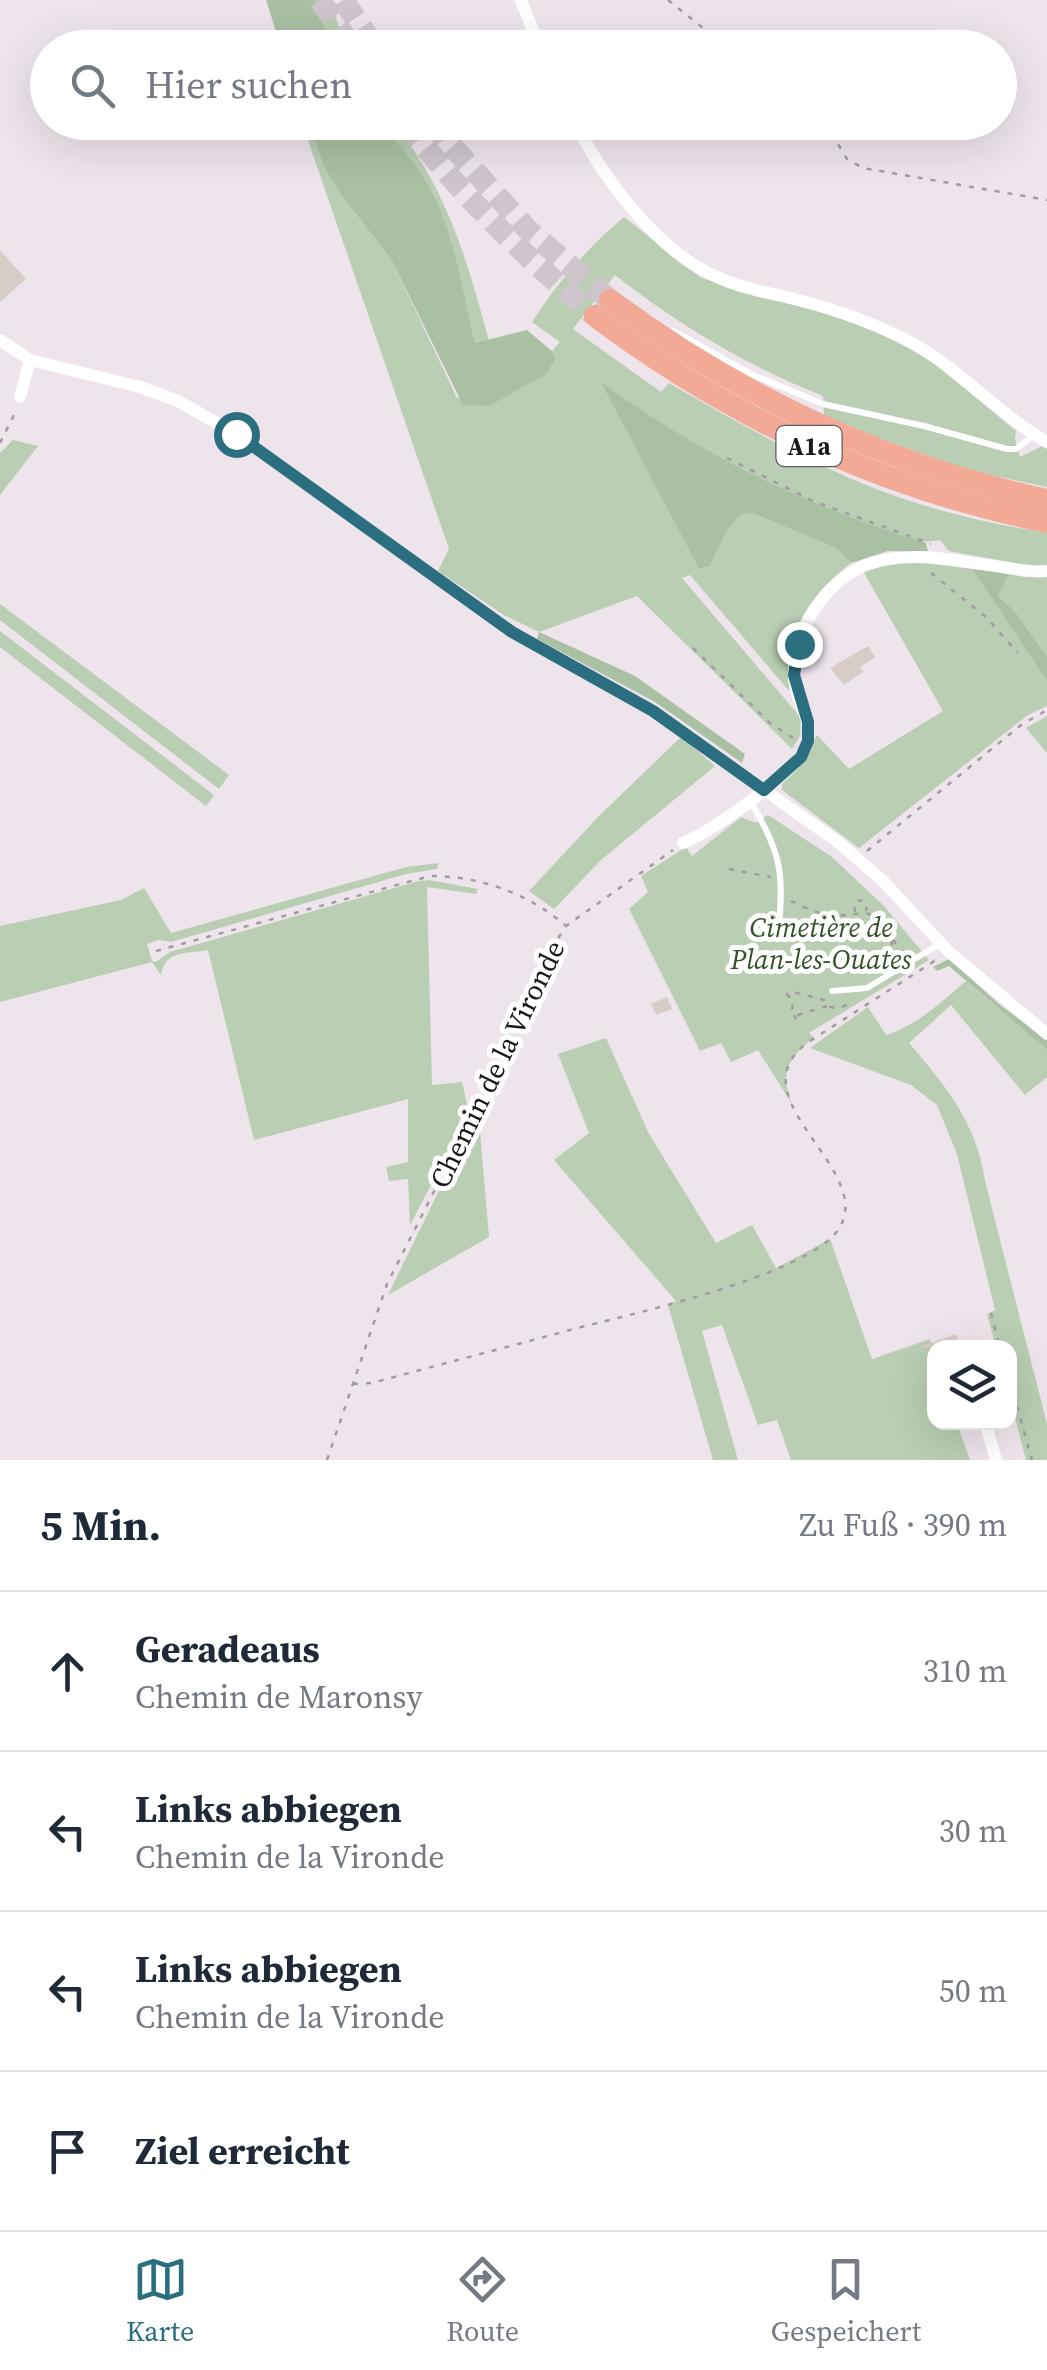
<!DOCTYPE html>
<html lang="de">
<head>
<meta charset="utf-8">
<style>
  body { margin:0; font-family:"Source Serif 4",serif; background:#f6f6f7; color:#1f2937 }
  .controls { position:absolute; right:30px; bottom:30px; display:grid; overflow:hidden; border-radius:20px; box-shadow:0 10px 40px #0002 }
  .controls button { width:90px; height:90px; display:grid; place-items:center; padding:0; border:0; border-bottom:2px solid #e0e1e3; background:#fff; color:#1f2937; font:50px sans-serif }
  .stop { position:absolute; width:30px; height:30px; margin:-22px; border:8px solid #2b6e80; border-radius:50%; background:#fff }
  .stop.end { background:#2b6e80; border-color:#fff; box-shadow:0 2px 10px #0008 }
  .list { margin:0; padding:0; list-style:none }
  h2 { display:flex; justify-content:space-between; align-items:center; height:130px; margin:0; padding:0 40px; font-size:42px }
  h2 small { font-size:32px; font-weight:400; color:#747a83 }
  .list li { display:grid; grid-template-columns:65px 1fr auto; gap:30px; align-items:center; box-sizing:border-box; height:160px; padding:0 40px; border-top:2px solid #e0e1e3 }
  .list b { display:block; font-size:38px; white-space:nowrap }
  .list p { margin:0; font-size:32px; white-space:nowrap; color:#747a83 }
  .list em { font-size:32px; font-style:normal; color:#747a83 }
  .icon { flex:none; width:55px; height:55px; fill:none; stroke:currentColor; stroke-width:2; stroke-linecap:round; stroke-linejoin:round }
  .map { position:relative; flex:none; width:1047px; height:1460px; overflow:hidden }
  .search { position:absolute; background:#fff; box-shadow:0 10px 40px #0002; left:30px; right:30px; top:30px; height:110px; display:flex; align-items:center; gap:25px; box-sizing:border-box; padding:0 35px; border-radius:55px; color:#747a83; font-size:38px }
  .sheet { height:770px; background:#fff }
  nav { display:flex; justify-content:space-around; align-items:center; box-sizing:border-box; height:140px; border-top:2px solid #e0e1e3; background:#fff; font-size:28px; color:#747a83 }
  nav a { display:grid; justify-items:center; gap:5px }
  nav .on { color:#2b6e80 }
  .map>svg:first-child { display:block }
  .green { fill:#b9ceb2 }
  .forest { fill:#aac0a3 }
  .building { fill:#d7ccc6 }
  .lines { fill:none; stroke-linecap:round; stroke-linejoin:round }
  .highway-tunnel { stroke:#cec5cd; stroke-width:22; stroke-dasharray:22 11; stroke-linecap:butt }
  .path { stroke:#a39ba2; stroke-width:2.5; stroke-dasharray:5 8; stroke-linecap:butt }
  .lane { stroke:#fff; stroke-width:6 }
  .street { stroke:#fff; stroke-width:12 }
  .highway { stroke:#f2a996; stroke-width:22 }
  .route { stroke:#2b6e80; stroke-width:12 }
  .labels { text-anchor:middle; stroke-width:10; stroke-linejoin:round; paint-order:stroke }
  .shield { fill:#fff; stroke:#5f5d5f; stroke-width:2.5 }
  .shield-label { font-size:25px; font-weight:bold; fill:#1b181b }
  .park-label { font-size:28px; font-style:italic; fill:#325227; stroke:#fff }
  .street-label { font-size:28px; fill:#1b181b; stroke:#fff }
</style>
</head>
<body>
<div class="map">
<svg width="1047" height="1460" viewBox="0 0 1047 1460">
  <rect width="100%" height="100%" fill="#eee4ec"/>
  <g class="green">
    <path d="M314 0H330L346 47H333Z"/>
    <path d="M302 123H308L324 167 341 195 391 259 457 398 555 360 552 351 560 342 532 322C558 282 587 248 624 217L700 277 740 291 803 305 882 333 930 360 1016 431 1015 439 1020 457 1042 446 1047 449V487L967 470 824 418 823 396C747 366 680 326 615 275L573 329 661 392 669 383C744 426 821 471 904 499 951 515 999 525 1047 533V565L1035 567 949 551 940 540C920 545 901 536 881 530 781 499 688 445 603 384L699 569 710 566 727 531 740 515 752 513 836 548 851 563C811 595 780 638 790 692L690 575 682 578 801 718 800 736 792 749 637 596 539 632 504 615 438 571 449 549Z"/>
    <path d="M378 123H393C446 185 468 263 489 341L475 344 450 238 406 154Z"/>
    <path d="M13 440 38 446 0 495V453Z"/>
    <path d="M910 561 972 569 1047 681V706L1028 715 859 848 782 790V781L804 759 817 735 849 769 943 711 863 571 881 564Z"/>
    <path d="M1009 573 1024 577 1047 575V657L1015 611 998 596Z"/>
    <path d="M0 604 229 775 219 789 0 620Z"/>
    <path d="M0 631 214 795 206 806 0 647Z"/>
    <path d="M1047 716V753L1026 728Z"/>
    <path d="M681 737 715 766 601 860 554 909 529 891 600 815Z"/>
    <path d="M768 815 832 857 884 906 929 960 809 1033 814 1038C788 1057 779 1073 792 1104L758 1050 731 1062 721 1043 700 1051 629 909 648 892 641 876 686 847 692 856 741 817 756 823Z"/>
    <path d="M439 863 437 869 406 874 171 942 158 940 147 944 152 961 156 962 170 952 419 881 429 880 478 889 476 894 427 887 432 1085 462 1082 469 1113 410 1225 408 1179 389 1181 386 1167 408 1162V1099L254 1140 208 950C188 954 165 949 161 975L152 962 0 1002V926L121 900 144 888 171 933 406 867Z"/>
    <path d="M966 981 1047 1050V1077L1025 1095 951 1005 909 1043C946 1086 977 1124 985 1181L1047 1424V1460H1026L1010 1398V1348L996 1347 987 1314 995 1310 957 1154 937 1105 911 1085 810 1048 868 1007 886 1035C918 1025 941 1002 966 981Z"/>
    <path d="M606 1038 649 1134 716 1243 752 1225 776 1268 830 1239 872 1359 930 1339 934 1354V1422L957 1423 970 1460H791L777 1420 758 1425 722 1325 702 1331 738 1460H713L668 1305 676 1301 554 1160 589 1133 558 1054Z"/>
    <path d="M469 1129 480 1132 489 1237 388 1295Z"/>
  </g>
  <g class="forest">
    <path d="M266 0H314L333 47H281Z"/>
    <path d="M308 123H378C392 138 407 153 419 170 453 219 461 287 475 343L527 330 552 351 555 359 546 374 489 406 463 405 391 259 341 195 324 167Z"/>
    <path d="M601 382C701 455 808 507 926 543L928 552 888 551 851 563 836 548 752 513 740 515 727 531 710 566 699 569Z"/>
    <path d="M972 569 1009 573 998 596 1015 611 1047 657V681Z"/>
    <path d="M539 632 635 676 745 754 742 763 655 702 537 639Z"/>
    <path d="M949 959 999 1004 1047 1040V1050L949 966 937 971 933 967Z"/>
  </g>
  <g class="building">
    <path d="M0 250 26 279 0 302Z"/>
    <path d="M868 646 875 657 860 667 863 672 844 685 830 668Z"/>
    <path d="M667 997 672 1009 656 1015 651 1004Z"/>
    <path d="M956 1334 959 1345 922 1348V1346Z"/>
  </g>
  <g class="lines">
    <g class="highway-tunnel">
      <path d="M320 0 353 48"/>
      <path d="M343 0 376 48"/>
      <path d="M406 122C461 196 526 257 595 316"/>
      <path d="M430 122 528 230 610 300"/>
    </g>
    <g class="path">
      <path d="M668 0 728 48"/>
      <path d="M825 122 847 159 863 168 1047 200"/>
      <path d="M0 443 17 409"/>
      <path d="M727 458 813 501 931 544"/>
      <path d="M931 573 986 617 1018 653"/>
      <path d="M693 648 770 723 793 738"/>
      <path d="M867 851 1021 725 1047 710"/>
      <path d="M729 869 771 877"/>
      <path d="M791 901C803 907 816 913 830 915 866 918 867 900 892 938L891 960"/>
      <path d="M855 912 854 904 860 900 867 904 866 911"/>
      <path d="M893 940 903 953"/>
      <path d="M156 951 430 876C480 876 527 893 565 925"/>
      <path d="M827 1006 798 1015 792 1011 793 1002 787 994 793 992 824 1000 827 1006C835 1009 848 1009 849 998"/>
      <path d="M794 1015 800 1026"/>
      <path d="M991 1313 1000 1348"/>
      <path d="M1010 1381 1032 1460"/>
      <path d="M353 1384 372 1383C438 1365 504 1348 570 1330 627 1315 806 1276 838 1230 879 1171 733 1099 807 1043L936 960"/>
      <path d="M327 1460 387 1284 518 1026 559 937 566 926 673 850"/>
    </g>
    <g class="lane">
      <path d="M674 331 751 374 823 404 924 426 1007 449H1016L1034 435"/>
      <path d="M751 802C780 853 784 869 779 927"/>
      <path d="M832 991 867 988 941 943"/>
    </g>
    <g class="street">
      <path d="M521 0 540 48"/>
      <path d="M575 122C603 179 658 252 717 277 743 289 771 293 798 300 837 310 876 324 912 343 961 370 998 414 1047 442"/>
      <path d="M0 340 30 360 140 387 178 401 236 434 512 632 653 711 838 842 882 880 949 952 1047 1034"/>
      <path d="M20 397 30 360"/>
      <path d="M683 843C710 833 801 770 807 743 813 719 795 700 794 677 791 631 828 576 872 563 913 550 959 561 1001 567 1016 569 1032 573 1047 571"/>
      <path d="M987 1429 996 1460"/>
    </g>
    <g class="highway">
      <path d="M610 300C742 398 885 465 1047 500"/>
      <path d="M595 316C731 418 880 488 1047 522"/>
    </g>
  </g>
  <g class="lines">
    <path class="route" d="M236 434 512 632 653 711 764 790 801 757 808 741V722L794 675 799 644"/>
  </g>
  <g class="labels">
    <rect class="shield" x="776.5" y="426" width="65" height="40" rx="8"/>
    <g class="shield-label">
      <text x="809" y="455">A1a</text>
    </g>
    <g class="park-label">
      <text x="821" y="937">Cimetière de<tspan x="821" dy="32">Plan-les-Ouates</tspan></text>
    </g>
    <g class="street-label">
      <text transform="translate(497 1064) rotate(-64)" y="10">Chemin de la Vironde</text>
    </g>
  </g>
</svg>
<div class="controls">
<button><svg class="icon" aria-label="layers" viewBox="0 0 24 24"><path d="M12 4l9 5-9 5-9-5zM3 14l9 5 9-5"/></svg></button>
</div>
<div class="stop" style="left:236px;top:434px"></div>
<div class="stop end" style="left:799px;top:644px"></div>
<div class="search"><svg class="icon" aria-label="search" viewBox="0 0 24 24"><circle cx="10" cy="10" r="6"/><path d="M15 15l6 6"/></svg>Hier suchen</div>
</div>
<section class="sheet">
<h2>5 Min.<small>Zu Fuß · 390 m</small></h2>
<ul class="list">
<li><svg class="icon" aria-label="ahead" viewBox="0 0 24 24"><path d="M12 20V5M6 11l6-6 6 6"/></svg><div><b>Geradeaus</b><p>Chemin de Maronsy</p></div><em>310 m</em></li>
<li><svg class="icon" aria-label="left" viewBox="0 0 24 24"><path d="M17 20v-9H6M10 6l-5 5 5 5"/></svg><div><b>Links abbiegen</b><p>Chemin de la Vironde</p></div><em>30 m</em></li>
<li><svg class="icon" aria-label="left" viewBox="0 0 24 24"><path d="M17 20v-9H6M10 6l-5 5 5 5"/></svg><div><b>Links abbiegen</b><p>Chemin de la Vironde</p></div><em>50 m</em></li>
<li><svg class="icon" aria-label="arrive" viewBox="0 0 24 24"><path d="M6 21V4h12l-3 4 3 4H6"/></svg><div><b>Ziel erreicht</b></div></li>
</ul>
</section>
<nav>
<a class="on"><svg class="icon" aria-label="map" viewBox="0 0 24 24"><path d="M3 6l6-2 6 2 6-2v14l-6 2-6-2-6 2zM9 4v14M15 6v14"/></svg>Karte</a>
<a><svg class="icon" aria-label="directions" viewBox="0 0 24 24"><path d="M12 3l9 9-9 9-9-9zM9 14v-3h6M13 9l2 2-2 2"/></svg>Route</a>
<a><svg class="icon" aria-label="saved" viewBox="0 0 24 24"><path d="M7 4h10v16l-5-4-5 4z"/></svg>Gespeichert</a>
</nav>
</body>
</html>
